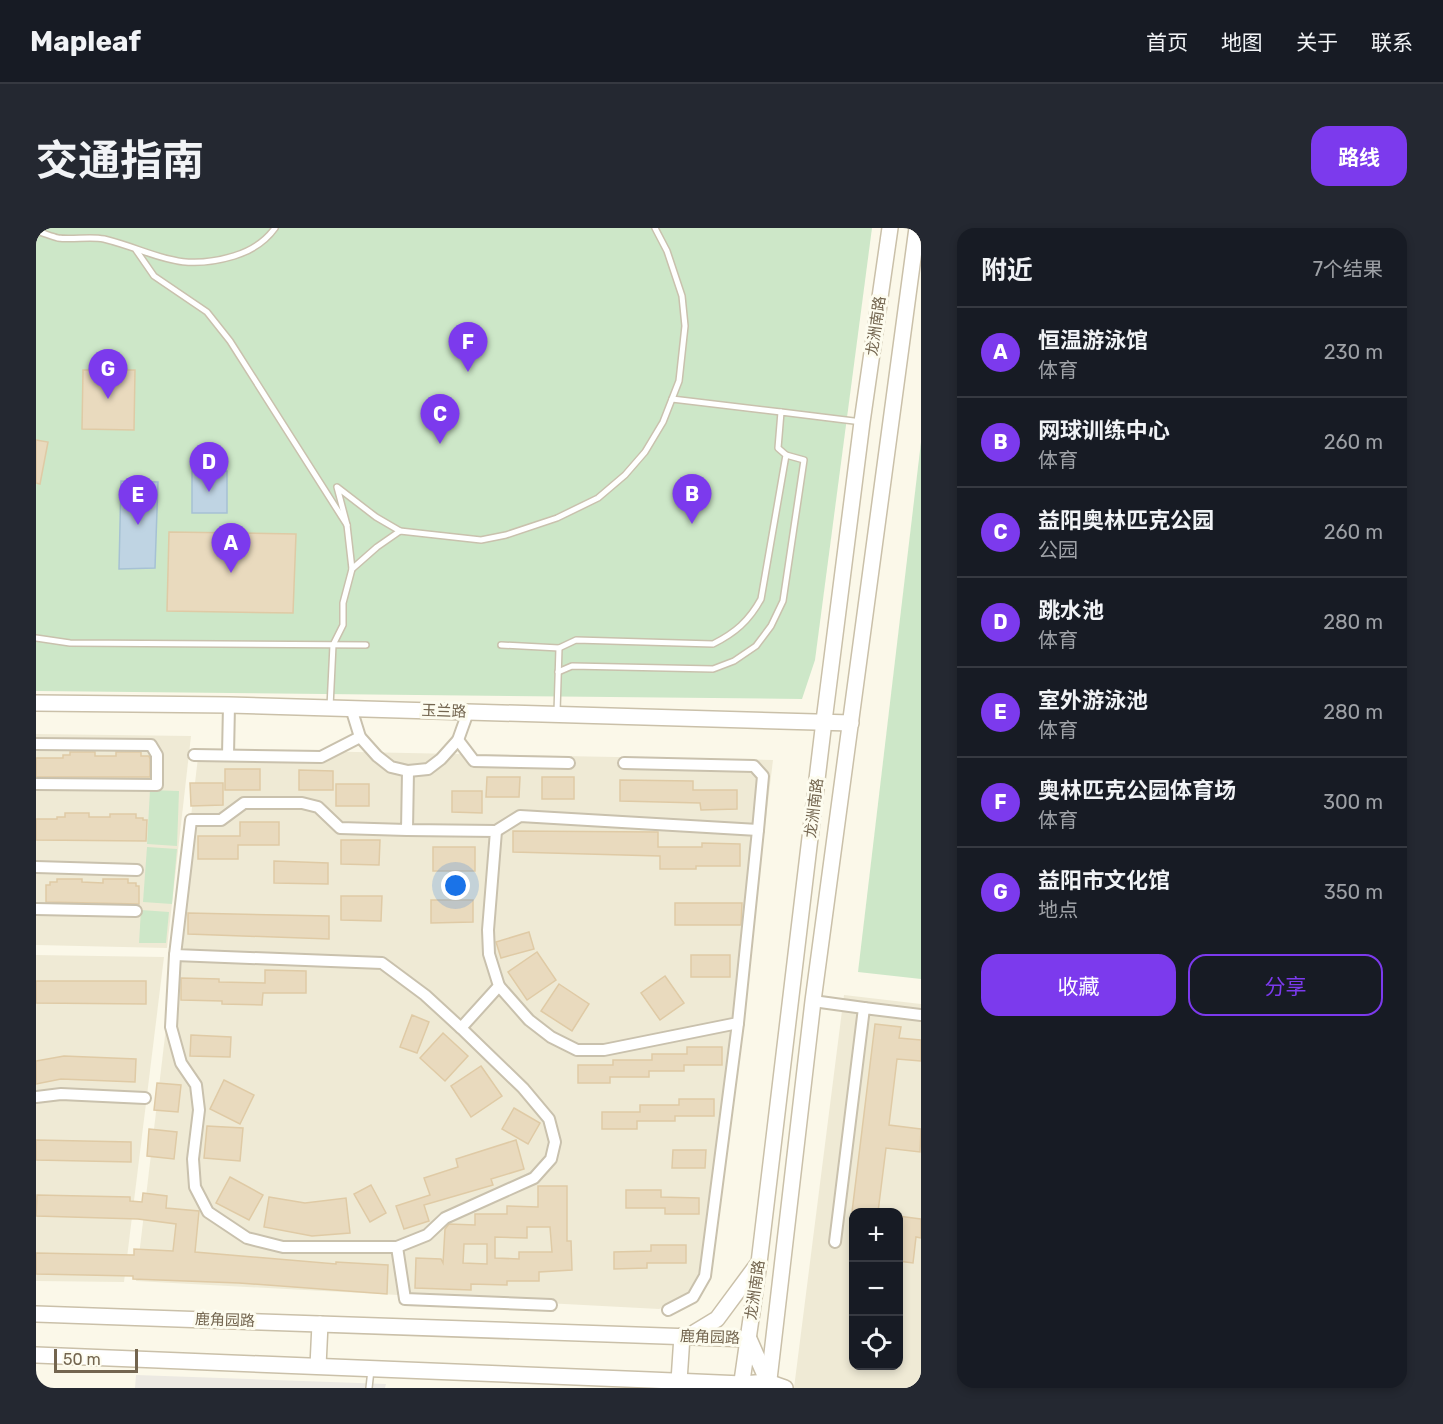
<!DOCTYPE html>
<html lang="zh">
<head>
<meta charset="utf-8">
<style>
  body { margin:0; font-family:Rubik,"Noto Sans SC",sans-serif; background:#242831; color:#f1f3f6 }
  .controls { position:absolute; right:18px; bottom:18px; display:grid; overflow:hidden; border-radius:12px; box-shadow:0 3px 9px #0003 }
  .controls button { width:54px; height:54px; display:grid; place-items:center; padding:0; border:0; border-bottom:2px solid #363941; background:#171b24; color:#f1f3f6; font:30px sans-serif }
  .scale { position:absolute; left:18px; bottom:15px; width:84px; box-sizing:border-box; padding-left:6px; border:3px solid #73654f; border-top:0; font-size:16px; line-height:21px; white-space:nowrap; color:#73654f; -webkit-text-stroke:4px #fdfcef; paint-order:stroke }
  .you { position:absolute; left:420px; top:658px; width:21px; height:21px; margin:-15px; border:4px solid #fff; border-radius:50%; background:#1a73e8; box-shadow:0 0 0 9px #1a73e833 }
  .badge { display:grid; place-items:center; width:39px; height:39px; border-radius:50%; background:#7c3aed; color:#fff; font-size:20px; font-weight:700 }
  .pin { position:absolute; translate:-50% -50px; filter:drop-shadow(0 2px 3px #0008) }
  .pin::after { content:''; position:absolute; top:32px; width:21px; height:18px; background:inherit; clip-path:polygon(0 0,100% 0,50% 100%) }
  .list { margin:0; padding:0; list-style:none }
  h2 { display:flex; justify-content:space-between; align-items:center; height:78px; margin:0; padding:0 24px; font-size:26px }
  h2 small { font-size:20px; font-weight:400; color:#9ea1a6 }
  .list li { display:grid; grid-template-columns:39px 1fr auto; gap:18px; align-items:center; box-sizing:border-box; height:90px; padding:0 24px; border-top:2px solid #363941 }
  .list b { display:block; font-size:22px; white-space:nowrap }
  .list p { margin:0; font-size:20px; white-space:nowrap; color:#9ea1a6 }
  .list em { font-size:20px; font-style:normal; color:#9ea1a6 }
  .actions { display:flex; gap:12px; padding:18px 24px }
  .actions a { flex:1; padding:14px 0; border:2px solid #7c3aed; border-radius:18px; text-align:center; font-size:21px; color:#7c3aed }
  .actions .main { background:#7c3aed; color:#fff }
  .icon { flex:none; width:33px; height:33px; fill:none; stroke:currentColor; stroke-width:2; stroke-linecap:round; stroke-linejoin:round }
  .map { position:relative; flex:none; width:885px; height:1160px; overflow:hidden; border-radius:18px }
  header { display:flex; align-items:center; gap:36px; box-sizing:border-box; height:84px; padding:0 30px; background:#171b24; border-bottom:2px solid #363941 }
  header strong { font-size:28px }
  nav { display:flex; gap:33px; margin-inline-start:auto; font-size:21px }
  .intro { display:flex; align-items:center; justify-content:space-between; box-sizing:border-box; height:144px; padding:0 36px }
  h1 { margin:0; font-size:42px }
  .button { padding:15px 27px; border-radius:18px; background:#7c3aed; color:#fff; font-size:21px; font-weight:700 }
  main { display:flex; gap:36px; padding:0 36px }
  aside { flex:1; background:#171b24; border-radius:18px; box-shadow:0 3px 9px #0003 }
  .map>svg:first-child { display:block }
  .residential { fill:#efead5; fill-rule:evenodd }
  .industrial { fill:#ece9e2 }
  .green { fill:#cde7c8 }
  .water { fill:#bfd4e3; stroke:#a6c1d4; stroke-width:1.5 }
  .building { fill:#e9dabe; stroke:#dfcaa5; stroke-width:1.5; fill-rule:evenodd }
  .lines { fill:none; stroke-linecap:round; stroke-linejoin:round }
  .lane-casing { stroke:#c9c1ad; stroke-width:8 }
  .street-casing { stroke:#c9c1ad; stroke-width:14 }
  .secondary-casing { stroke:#cac0a9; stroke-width:18 }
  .lane { stroke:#fff; stroke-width:5 }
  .street { stroke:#fff; stroke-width:10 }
  .secondary { stroke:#fff; stroke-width:15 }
  .labels { text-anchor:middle; stroke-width:6; stroke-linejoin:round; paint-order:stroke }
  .street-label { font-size:15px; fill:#73654f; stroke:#fdfcef }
</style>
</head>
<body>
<header>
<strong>Mapleaf</strong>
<nav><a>首页</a><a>地图</a><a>关于</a><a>联系</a></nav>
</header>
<div class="intro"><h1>交通指南</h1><a class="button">路线</a></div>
<main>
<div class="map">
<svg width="885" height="1160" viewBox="0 0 885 1160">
  <rect width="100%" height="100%" fill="#fbf8e9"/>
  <g class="residential">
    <path d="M0 506 155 508 131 720 0 717Z"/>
    <path d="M163 521 737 532 675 1049 653 1071 623 1081 100 1053Z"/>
    <path d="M0 727 128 729 88 1054 0 1053Z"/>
    <path d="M808 767 885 776V1160H758ZM818 984H862V1138H818Z"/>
  </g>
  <path class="industrial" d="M100 1147 350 1156 349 1160H99Z"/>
  <g class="green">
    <path d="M0 0H836L779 432 766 471 0 463Z"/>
    <path d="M885 214V751L822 744Z"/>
    <path d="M114 562 143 563 141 618 111 616Z"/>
    <path d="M111 619 141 621 136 676 107 674Z"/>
    <path d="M105 682 133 684 130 715H103Z"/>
  </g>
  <g class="water">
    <rect x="156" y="243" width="35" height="42"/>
    <path d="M85 253 122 254 119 340 83 341Z"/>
  </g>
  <g class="building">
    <path d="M47 142H99L98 202 46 201Z"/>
    <path d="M0 212 12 214 4 256 0 255Z"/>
    <path d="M133 304 260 306 257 385 131 383Z"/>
    <path d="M34 524H59V528H80V524H105V528H113L114 531V549H0V530H27V527H34Z"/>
    <rect x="189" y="541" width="35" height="21"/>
    <path d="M263 542 297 543V562H263Z"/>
    <path d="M451 549H484L483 569H450Z"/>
    <rect x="506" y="549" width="32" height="22"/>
    <path d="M584 552 657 553V562H701V581L665 582 664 575 584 573Z"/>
    <path d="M154 555H187V577L155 578Z"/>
    <rect x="300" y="556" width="33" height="22"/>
    <path d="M416 563H446V585L416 584Z"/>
    <path d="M29 585H53V589H74V586H100V590H107V592H111L110 613 0 612V591H21V589H29Z"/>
    <path d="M204 594H243V617H202V631H162V608H204Z"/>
    <path d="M477 603 622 604V619H666V615L704 616V638H660V641H624V628L477 624Z"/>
    <path d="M305 612H344L343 637 305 636Z"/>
    <rect x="397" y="619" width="42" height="24"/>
    <path d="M238 633 292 635V656L238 655Z"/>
    <path d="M21 651H46V654L67 655V651H92V655H100V658H103V676L10 674V657H14V654H21Z"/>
    <path d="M305 668H346L345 693 305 692Z"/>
    <path d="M395 672H437V694L395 695Z"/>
    <path d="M639 675H706L705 697H639Z"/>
    <path d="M152 685 293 688V711L152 706Z"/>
    <path d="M493 704 498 721 465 730 460 714Z"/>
    <path d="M501 724 520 752 491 772 472 744Z"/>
    <rect x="655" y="727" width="39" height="22"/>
    <path d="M229 742 270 743V765H227L226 777 186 776V773L145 772V750L183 751V754L229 755Z"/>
    <path d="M629 748 648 775 624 792 605 765Z"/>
    <path d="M0 753H110V776L0 775Z"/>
    <path d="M523 756 553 776 536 803 505 783Z"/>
    <path d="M376 787 393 794 381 825 364 819Z"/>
    <path d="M839 796 865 799 863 810 885 812V833L861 831 853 897 885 901 884 924 850 920 842 984H816Z"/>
    <path d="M407 805 432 828 409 853 384 830Z"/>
    <path d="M155 807 195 809 194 829 154 828Z"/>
    <path d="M651 819H686V837H648V843H613V849H574V855H542V837H577V832H616V826H651Z"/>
    <path d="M28 828 100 831 99 854 25 851 0 856V833Z"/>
    <path d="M445 838 466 868 435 889 415 858Z"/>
    <path d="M188 852 218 867 204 896 174 881Z"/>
    <path d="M121 855 145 857 142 884 118 882Z"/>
    <path d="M643 871H678V888H639V893H601V901H566V884H604V877H643Z"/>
    <path d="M478 880 504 895 492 916 466 901Z"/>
    <path d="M171 898 207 900 204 933 168 930Z"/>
    <path d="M113 901 141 904 138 931 111 928Z"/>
    <path d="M0 912 95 914V934L0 932Z"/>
    <path d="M480 912 488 941 455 951 457 957 388 977 393 993 368 1001 360 978 394 967 388 950 422 939 420 931Z"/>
    <path d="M637 922H670L669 940H636Z"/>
    <path d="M194 949 227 967 213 992 180 975Z"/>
    <path d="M335 957 350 985 334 994 318 966Z"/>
    <path d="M502 958H531V1013H535L536 1042 503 1044V1053H471V1057L435 1056V1062L379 1060 380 1030 405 1031 407 1035 409 1001 413 996 439 997V986H471V978L502 979ZM491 999H514L516 1024H483V1031L459 1030V1009L491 1010ZM428 1016H451V1036L427 1035Z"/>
    <path d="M590 962H625V969L663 970V986H629V980H590Z"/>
    <path d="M107 965 131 968 130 980 163 983 159 1024 300 1036V1034L352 1037 351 1066 203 1055 97 1051V1048L0 1046V1025L98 1027V1021L137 1023 140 996 102 991 0 988 1 967 94 969V973L106 974Z"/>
    <path d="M233 969 269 975 310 970 314 1005 276 1008 228 999Z"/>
    <path d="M862 988 885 991V1010L880 1009 877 1035 862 1033Z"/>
    <path d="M615 1017H650V1035H611V1040L578 1041V1024L615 1023Z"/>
  </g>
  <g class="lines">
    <defs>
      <g id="lane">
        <path d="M0 3C7 5 15 8 22 10 37 12 54 8 68 11 120 24 141 45 198 28 214 23 229 14 239 0"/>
        <path d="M100 22 118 48 171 84 194 113 311 297"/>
        <path d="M636 171 745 184"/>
        <path d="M316 341 311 297 301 259 340 289 364 303"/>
        <path d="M0 410 34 415 330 417"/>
        <path d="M465 417 523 420 540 412 677 416C699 405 713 393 725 371L750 227 742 220 745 184 826 194"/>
        <path d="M522 444 536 438 677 441 698 433 720 418 735 398 747 373 768 232 750 227"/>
        <path d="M294 479 297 417 307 397V375L316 341 341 319 364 303 445 312 470 307 521 290 562 270 589 247 609 224 627 194 643 153 649 98 646 68 631 23 619 0"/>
        <path d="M521 484 523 420"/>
        <path d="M333 1160 335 1142"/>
      </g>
      <g id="street">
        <path d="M315 480 324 509 341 528 355 539 372 543 392 541 405 531 422 512 432 484"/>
        <path d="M422 512 438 533 533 535"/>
        <path d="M0 516 115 517 121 527V557L0 556"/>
        <path d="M158 527 285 529 324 509"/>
        <path d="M192 527 193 477"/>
        <path d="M371 602 460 603 452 702 453 726 463 758 425 800 389 767 346 735 139 727 155 592H185L208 575H266L282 579 304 600 371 602 372 543"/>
        <path d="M460 603 484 588 722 602 727 548 718 538 588 535"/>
        <path d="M0 639 101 642"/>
        <path d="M0 681 100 683"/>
        <path d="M139 727 135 799 145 835 160 857 163 882 157 931 159 959 172 984 211 1010 247 1019H361L391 1007 409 990 498 950 515 931 519 914 513 891 487 860 425 800"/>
        <path d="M463 758 493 792 515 809 541 822H568L702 795 722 602"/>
        <path d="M777 773 828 780"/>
        <path d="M0 869 25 866 109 870"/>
        <path d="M799 1014 828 780 885 787"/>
        <path d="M361 1019 369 1071 515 1077"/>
        <path d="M632 1082 657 1069 669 1048 702 795"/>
      </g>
      <g id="secondary">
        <path d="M0 475 193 477 815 495"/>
        <path d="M0 1086 713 1111 732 1154"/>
        <path d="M653 1108 681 1091 721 1037"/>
        <path d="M0 1127 614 1152 706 1156 732 1154 749 1160"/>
        <path d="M282 1138 284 1096"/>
        <path d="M643 1153 646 1108"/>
        <path d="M705 1160 723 1035 788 493 826 194 854 0"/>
        <path d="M732 1160 777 773 881 0"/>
      </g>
    </defs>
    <use href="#lane" class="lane-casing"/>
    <use href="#street" class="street-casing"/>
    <use href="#secondary" class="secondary-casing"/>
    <use href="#lane" class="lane"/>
    <use href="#street" class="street"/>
    <use href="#secondary" class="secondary"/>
  </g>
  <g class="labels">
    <g class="street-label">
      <text transform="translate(840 98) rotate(-82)" y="5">龙洲南路</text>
      <text transform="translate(408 483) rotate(2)" y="5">玉兰路</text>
      <text transform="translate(778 580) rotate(-83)" y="5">龙洲南路</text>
      <text transform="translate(719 1062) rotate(-82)" y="5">龙洲南路</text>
      <text transform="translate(189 1092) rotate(2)" y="5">鹿角园路</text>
      <text transform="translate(674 1109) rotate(2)" y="5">鹿角园路</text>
    </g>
  </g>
</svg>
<div class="controls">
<button>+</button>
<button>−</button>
<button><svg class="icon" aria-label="locate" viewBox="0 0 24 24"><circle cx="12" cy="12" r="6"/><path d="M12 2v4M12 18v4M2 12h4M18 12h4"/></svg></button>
</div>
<div class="scale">50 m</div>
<div class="you"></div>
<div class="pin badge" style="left:195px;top:345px">A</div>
<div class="pin badge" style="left:656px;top:296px">B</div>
<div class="pin badge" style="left:404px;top:216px">C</div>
<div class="pin badge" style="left:173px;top:264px">D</div>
<div class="pin badge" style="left:102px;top:297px">E</div>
<div class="pin badge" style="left:432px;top:144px">F</div>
<div class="pin badge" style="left:72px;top:171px">G</div>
</div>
<aside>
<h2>附近<small>7个结果</small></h2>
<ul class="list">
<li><span class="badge">A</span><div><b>恒温游泳馆</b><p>体育</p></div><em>230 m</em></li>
<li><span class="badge">B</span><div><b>网球训练中心</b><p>体育</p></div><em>260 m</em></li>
<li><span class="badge">C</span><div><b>益阳奥林匹克公园</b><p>公园</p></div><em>260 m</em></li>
<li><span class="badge">D</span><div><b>跳水池</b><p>体育</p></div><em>280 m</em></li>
<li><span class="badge">E</span><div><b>室外游泳池</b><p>体育</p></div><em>280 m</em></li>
<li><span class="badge">F</span><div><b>奥林匹克公园体育场</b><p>体育</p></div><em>300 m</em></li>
<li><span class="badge">G</span><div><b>益阳市文化馆</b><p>地点</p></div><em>350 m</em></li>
</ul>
<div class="actions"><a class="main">收藏</a><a>分享</a></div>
</aside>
</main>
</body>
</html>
